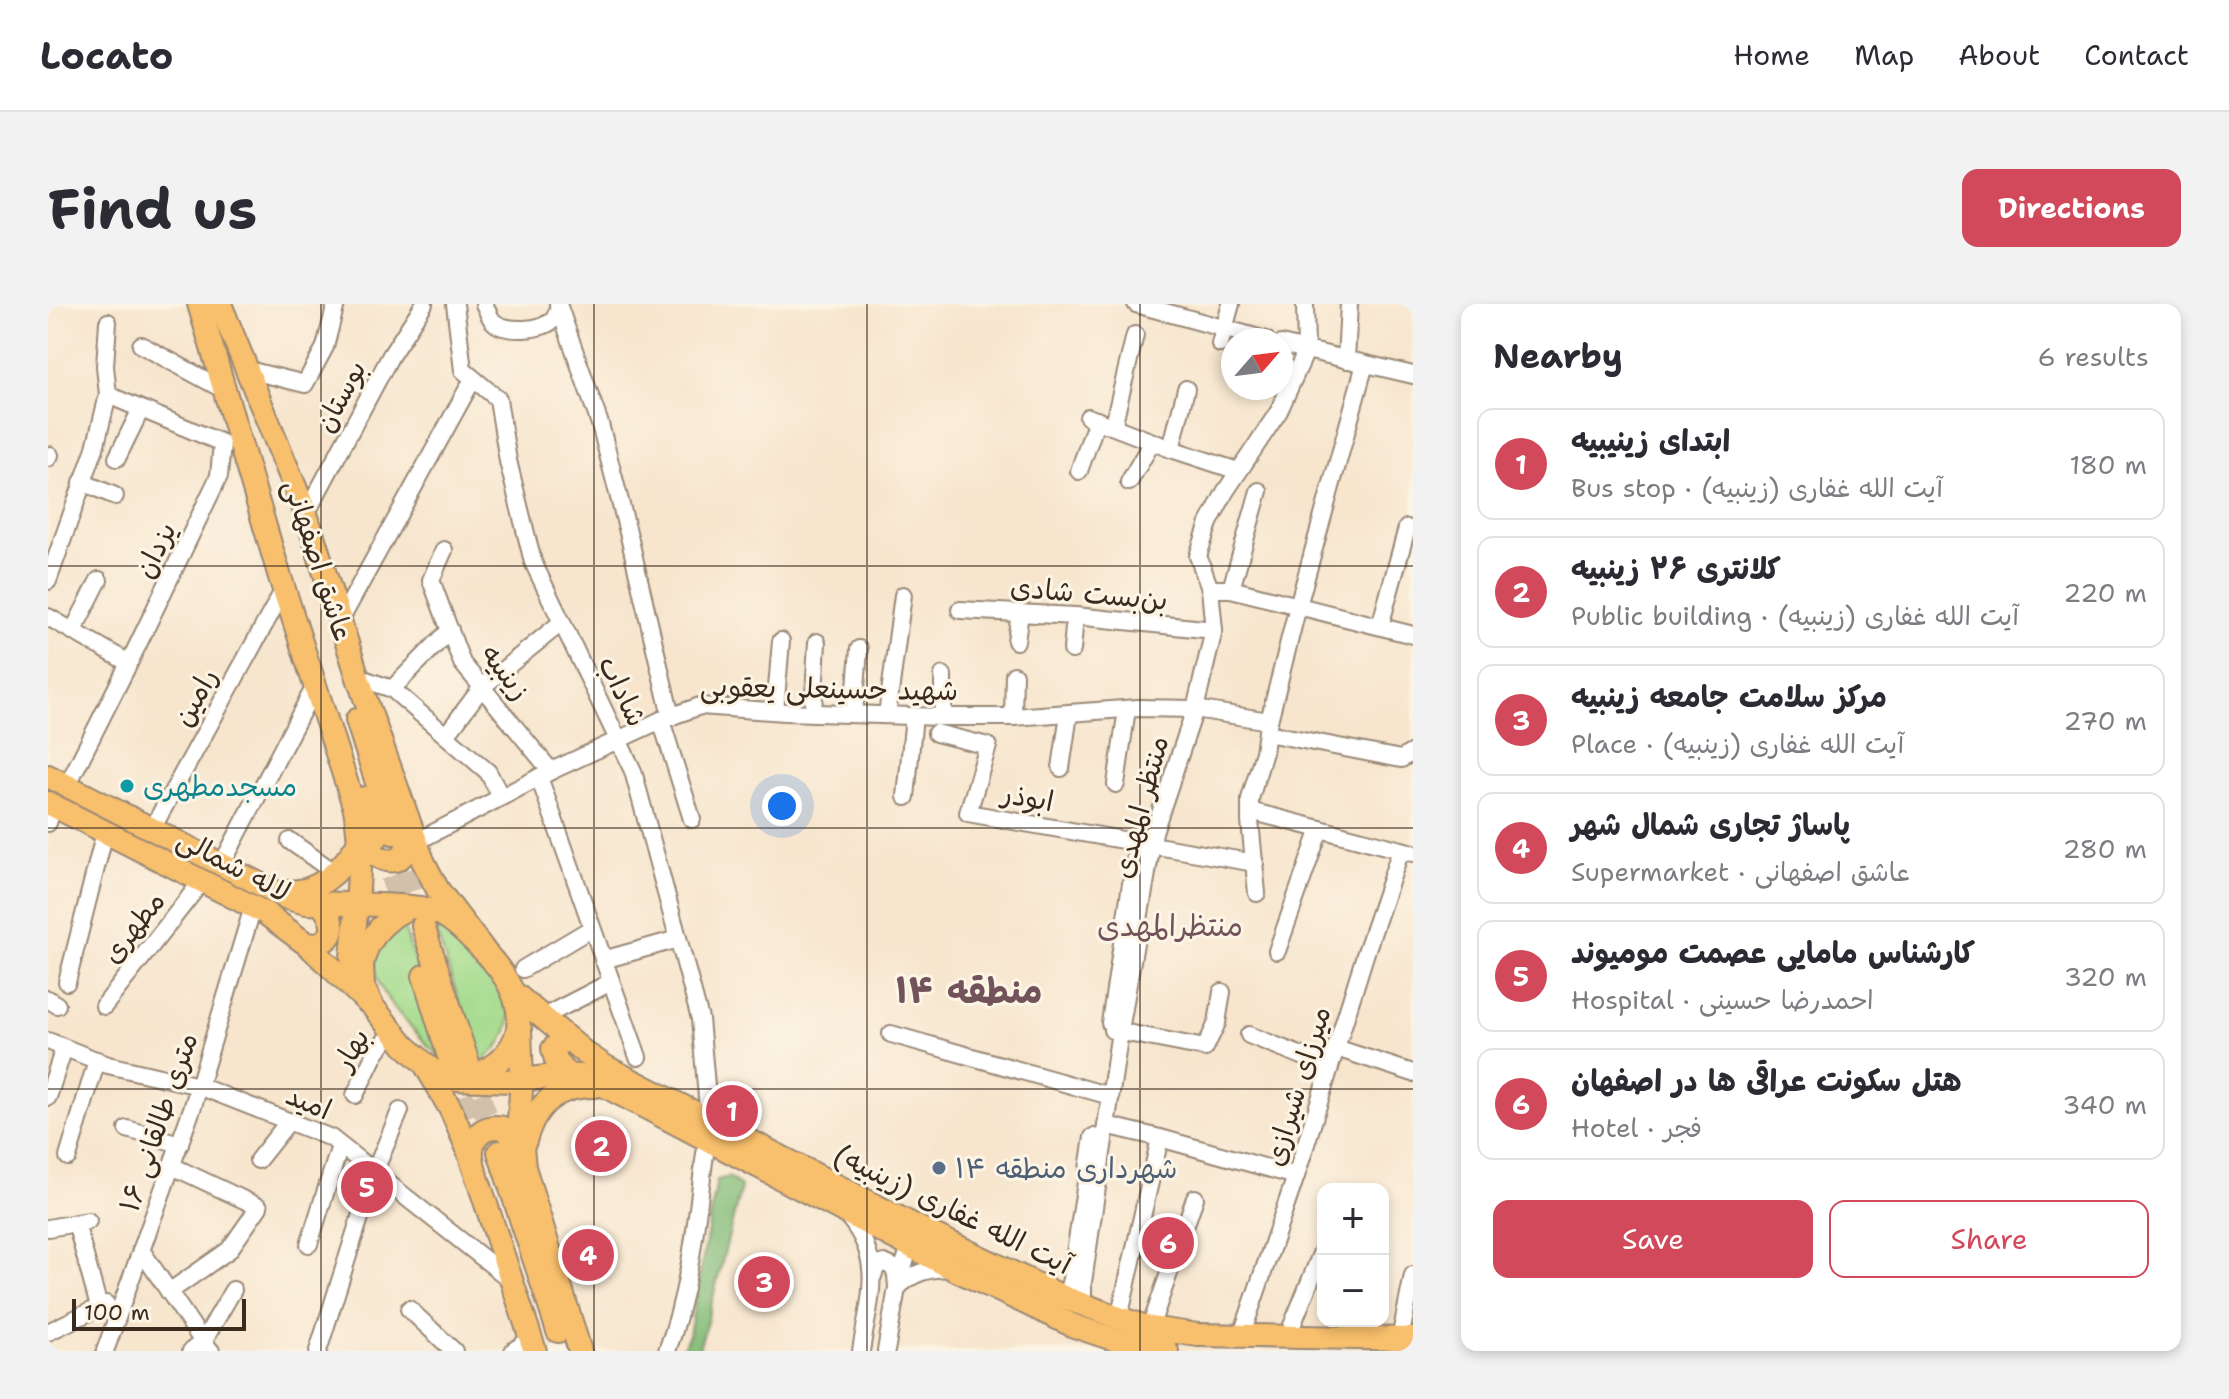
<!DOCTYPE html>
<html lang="en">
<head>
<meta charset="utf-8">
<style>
  body { margin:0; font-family:"Shantell Sans","Playpen Sans Arabic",sans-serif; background:#f2f2f3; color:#2b2b33 }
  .controls { position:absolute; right:24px; bottom:24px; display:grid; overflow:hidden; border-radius:16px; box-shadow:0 4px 12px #0003 }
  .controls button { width:72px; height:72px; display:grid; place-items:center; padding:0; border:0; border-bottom:2px solid #e1e1e2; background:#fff; color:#2b2b33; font:40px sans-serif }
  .compass { position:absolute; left:1173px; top:24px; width:72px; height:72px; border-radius:50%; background:#fff; box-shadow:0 4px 12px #0003; rotate:62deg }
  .scale { position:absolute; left:24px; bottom:20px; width:174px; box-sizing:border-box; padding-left:8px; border:4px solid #3b2a1e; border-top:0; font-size:22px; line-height:28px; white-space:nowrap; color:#3b2a1e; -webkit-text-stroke:6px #fcf5e5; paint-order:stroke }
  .you { position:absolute; left:734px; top:502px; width:28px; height:28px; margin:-20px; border:6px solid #fff; border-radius:50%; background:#1a73e8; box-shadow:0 0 0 12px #1a73e833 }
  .badge { display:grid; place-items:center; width:52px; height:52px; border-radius:50%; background:#d1495b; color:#fff; font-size:26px; font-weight:700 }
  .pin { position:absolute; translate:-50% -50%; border:4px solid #fff; box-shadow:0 2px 8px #0006 }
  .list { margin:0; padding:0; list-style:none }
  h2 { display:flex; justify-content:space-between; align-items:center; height:104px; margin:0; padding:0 32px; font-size:34px }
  h2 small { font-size:26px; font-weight:400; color:#7c7c81 }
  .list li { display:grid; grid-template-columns:52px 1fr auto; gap:24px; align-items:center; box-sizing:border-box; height:112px; margin:0 16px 16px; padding:0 16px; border:2px solid #e1e1e2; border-radius:16px }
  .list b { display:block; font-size:30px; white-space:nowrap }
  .list p { margin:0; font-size:26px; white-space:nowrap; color:#7c7c81 }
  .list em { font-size:26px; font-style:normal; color:#7c7c81 }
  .actions { display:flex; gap:16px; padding:24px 32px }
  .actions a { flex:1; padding:18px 0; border:2px solid #d1495b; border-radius:16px; text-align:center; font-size:28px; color:#d1495b }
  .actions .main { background:#d1495b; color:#fff }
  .map { position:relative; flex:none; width:1365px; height:1047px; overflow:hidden; border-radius:16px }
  header { display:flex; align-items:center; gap:48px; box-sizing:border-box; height:112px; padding:0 40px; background:#fff; border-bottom:2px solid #e1e1e2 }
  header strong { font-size:38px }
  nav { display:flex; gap:44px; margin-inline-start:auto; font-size:28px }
  .intro { display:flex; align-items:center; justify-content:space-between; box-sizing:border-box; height:192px; padding:0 48px }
  h1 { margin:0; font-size:56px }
  .button { padding:20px 36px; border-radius:16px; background:#d1495b; color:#fff; font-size:28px; font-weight:700 }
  main { display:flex; gap:48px; padding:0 48px }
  aside { flex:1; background:#fff; border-radius:16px; box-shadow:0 4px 12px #0003 }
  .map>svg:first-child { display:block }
  .green { fill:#a5dc8e; stroke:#708356; stroke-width:2 }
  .forest { fill:#84bc79; stroke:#60734c; stroke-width:2 }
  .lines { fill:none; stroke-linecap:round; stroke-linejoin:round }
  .major-tunnel { stroke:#d1c0aa; stroke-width:22; stroke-dasharray:22 11; stroke-linecap:butt }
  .minor-casing { stroke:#998876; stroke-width:20 }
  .major-casing { stroke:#998876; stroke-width:26 }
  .minor { stroke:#fff; stroke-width:16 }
  .major { stroke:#f8bf6c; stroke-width:22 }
  .grid { fill:none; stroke:#3b2a1e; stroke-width:2; stroke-opacity:0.55 }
  .culture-dot { fill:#0f9aa8; stroke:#fcf5e5; stroke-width:3 }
  .service-dot { fill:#5c6f8a; stroke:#fcf5e5; stroke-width:3 }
  .labels { text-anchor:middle; stroke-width:6; stroke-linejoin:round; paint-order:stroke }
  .street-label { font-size:28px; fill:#3b2a1e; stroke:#fcf5e5 }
  .culture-label { font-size:28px; fill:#0d838f; stroke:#fcf5e5; text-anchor:start }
  .service-label { font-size:28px; fill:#4e5e75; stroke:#fcf5e5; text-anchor:start }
  .neighbourhood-label { font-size:30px; fill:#73535b; stroke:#fcf5e5 }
  .district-label { font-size:36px; font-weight:bold; fill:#73535b; stroke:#fcf5e5 }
</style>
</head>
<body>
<header>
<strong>Locato</strong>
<nav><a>Home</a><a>Map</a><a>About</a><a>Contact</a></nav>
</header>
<div class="intro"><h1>Find us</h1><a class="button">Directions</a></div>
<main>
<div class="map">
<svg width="1365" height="1047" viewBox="0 0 1365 1047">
  <rect width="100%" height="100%" fill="#fcf5e5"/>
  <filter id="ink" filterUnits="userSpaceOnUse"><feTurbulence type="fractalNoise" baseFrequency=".0125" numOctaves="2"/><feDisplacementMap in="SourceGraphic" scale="16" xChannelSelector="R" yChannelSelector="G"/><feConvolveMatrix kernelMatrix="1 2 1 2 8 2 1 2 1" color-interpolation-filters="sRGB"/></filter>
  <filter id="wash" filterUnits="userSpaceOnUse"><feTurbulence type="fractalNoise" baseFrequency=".006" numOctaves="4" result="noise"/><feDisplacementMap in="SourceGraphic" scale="32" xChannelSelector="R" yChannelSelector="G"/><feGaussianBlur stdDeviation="1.8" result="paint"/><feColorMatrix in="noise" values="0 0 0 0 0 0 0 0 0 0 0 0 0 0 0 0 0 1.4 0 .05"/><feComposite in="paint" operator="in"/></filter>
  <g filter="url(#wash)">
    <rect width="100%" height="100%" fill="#f7e5cd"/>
    <g class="green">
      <path d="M355 621 401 761C388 750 376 738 365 725 333 692 304 654 355 621Z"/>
      <path d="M386 621C405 624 417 643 428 656 436 666 446 675 453 685 472 712 458 743 431 758Z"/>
    </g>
    <path class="forest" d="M681 873 693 883 657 1025 650 1047H633L641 1031 669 876Z"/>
  </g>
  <g filter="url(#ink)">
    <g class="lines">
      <g class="major-tunnel">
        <path d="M347 535 374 621"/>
        <path d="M332 541 355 607"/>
        <path d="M420 759 451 848"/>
        <path d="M404 760 433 849"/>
      </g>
      <defs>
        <g id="minor">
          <path d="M407 0 415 66 450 95 460 157 485 258 585 467 652 715 661 815"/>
          <path d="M436 0C439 5 441 13 445 17 456 29 496 27 506 15 508 12 509 8 511 4"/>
          <path d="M510 0 552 120 581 232 623 413"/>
          <path d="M1088 0 1218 36"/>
          <path d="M1172 40 1183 0"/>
          <path d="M1233 40 1365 71"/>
          <path d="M93 41 176 86"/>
          <path d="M1298 56 1301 0"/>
          <path d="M200 66 257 80 277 43 288 0"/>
          <path d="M1040 113 1123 145 1190 167"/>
          <path d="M1065 122 1087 31"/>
          <path d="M1123 145 1138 85"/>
          <path d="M0 154 2 151"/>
          <path d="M69 154 93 105"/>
          <path d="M1031 167 1049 116"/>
          <path d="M34 178 67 192"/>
          <path d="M1081 178 1104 138"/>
          <path d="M258 210 343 51 376 0"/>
          <path d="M396 246 383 276 414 359 503 467"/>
          <path d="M0 277 47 144 60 91 57 62 60 18"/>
          <path d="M1162 285H1183L1365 331"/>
          <path d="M1183 285 1211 187"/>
          <path d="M912 306 1027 312 1166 326"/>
          <path d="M0 313 81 359"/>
          <path d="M292 317 425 75"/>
          <path d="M1332 322 1359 224"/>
          <path d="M25 327 51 276"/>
          <path d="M968 337 972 309"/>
          <path d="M1024 346 1027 312"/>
          <path d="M895 371V413"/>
          <path d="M310 373 344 385 440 468 453 493"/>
          <path d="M344 385 402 326"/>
          <path d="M727 407 733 337"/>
          <path d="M765 409 769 338"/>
          <path d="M806 410 811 345"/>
          <path d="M839 411 855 291"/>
          <path d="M965 413 966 371"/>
          <path d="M613 416 644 515"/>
          <path d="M888 429 940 442 920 509 1207 559"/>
          <path d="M1219 429 1353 455 1365 448"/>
          <path d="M399 430 434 383 514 318"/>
          <path d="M1013 464 1021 410"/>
          <path d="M491 473 590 753"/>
          <path d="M1068 480 1079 405"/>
          <path d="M19 482 81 359 171 172 174 139 60 91"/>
          <path d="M858 493 866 412"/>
          <path d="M1202 507 1365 549"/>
          <path d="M0 519 5 502"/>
          <path d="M104 525 236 285"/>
          <path d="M242 537 287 569"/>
          <path d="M368 538 503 467 613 416 652 402 737 408 895 413H965L1090 404 1147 405 1221 417"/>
          <path d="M174 560 267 382"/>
          <path d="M1209 589 1202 517V495L1216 448 1220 421 1250 302 1317 60"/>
          <path d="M1229 647 1272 525"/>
          <path d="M555 656 630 635"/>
          <path d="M475 665 544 624"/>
          <path d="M19 678 57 528"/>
          <path d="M0 695 9 701"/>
          <path d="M56 702 154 577"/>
          <path d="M495 713 563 678"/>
          <path d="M1062 719 1089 540 1106 528"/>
          <path d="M1064 726 1157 744 1169 719 1174 688"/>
          <path d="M843 730 1062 792"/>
          <path d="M1201 731 1282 763"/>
          <path d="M0 737 60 761 151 782 283 834 464 977"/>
          <path d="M1288 744 1365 769"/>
          <path d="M307 791 328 748 345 727"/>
          <path d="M0 793 16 744"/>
          <path d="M1058 821 1112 834 1248 872"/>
          <path d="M79 825 132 840"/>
          <path d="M20 853 49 756"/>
          <path d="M210 856 241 817"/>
          <path d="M801 914C837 958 821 995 813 1047"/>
          <path d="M28 919 51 1003"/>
          <path d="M0 924 40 917"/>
          <path d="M261 940 292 842"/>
          <path d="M93 946 155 1038 163 1047"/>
          <path d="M825 972 829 961 836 959 845 963 848 971 849 983"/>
          <path d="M850 983C866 968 879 965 901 964"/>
          <path d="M121 988 181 946 211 903 124 862"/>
          <path d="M1015 993 1020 986 1023 975 1045 833"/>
          <path d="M1035 1001V978L1072 727 1106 528 1147 405 1166 326 1162 285 1150 252 1161 219 1177 188 1231 107 1258 47 1257 0"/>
          <path d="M361 1005 406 1047"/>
          <path d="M1071 1014 1112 834"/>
          <path d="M1102 1024 1147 894"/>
          <path d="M0 1028 58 1000"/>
          <path d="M1193 1033 1248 872 1318 648 1353 546"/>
          <path d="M1239 1034 1275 945"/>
          <path d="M1352 1035 1365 971"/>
          <path d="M57 1047 145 802 205 603"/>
          <path d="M143 1047 155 1038 185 986"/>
          <path d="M270 1047 326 869 352 807"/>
          <path d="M465 1047 483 1035"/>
          <path d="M619 1047C644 980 649 906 659 835"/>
          <path d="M838 1047 849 984 865 932"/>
        </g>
        <g id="major">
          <path d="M151 0 231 270 307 505C316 554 308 604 304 653L306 662"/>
          <path d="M172 0 258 210 312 380 375 557 390 586 435 645"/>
          <path d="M309 416 345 529"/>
          <path d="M0 472 239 594 258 599C289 600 320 600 351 602 361 603 373 603 382 606 400 611 414 625 427 638 476 685 496 741 422 775"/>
          <path d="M317 494 329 533"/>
          <path d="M0 499 217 609 261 642 319 698"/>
          <path d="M312 530C328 566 365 567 360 523"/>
          <path d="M238 587C271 591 295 564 311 538"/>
          <path d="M362 603 347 611 332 624 320 641 314 659 315 683 325 703 356 741 378 761 391 771 405 775 464 777 515 771 533 772 557 782 904 964 1026 1022 1074 1038 1119 1047"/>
          <path d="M375 622 420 759"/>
          <path d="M261 642C290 636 289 621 273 599"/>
          <path d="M376 672 403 759"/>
          <path d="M466 689 537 749 558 763 869 923 1015 993 1071 1014 1102 1024 1150 1031 1365 1035"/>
          <path d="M472 725 474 776 471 814 476 863 532 1047"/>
          <path d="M378 762 403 806 419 843 487 1047"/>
          <path d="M519 771 508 756 505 745 512 738 520 736"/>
          <path d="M477 837C487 800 508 782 547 782"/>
          <path d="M451 848 510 1027"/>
          <path d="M425 858C421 842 428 824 447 823 452 823 455 823 459 827 466 833 469 843 472 851"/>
        </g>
      </defs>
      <use href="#minor" class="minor-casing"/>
      <use href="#major" class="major-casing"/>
      <use href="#minor" class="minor"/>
      <use href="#major" class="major"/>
    </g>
  </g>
  <path class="grid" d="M273 0V1047M546 0V1047M819 0V1047M1092 0V1047M0 262H1365M0 524H1365M0 785H1365"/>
  <circle class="culture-dot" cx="79" cy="482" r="8"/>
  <circle class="service-dot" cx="891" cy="864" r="8"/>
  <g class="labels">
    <g class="street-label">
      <text transform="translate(292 92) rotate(-62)" y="10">بوستان</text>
      <text transform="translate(107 246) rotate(-64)" y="10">یزدان</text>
      <text transform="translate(271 256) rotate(72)" y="10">عاشق اصفهانی</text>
      <text transform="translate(1041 289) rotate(5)" y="10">بن‌بست شادی</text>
      <text transform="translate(458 368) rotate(53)" y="10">زینبیه</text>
      <text transform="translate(781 384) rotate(1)" y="10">شهید حسینعلی یعقوبی</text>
      <text transform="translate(575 387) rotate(64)" y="10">شاداب</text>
      <text transform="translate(147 393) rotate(-61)" y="10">رامین</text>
      <text transform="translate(980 493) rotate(10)" y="10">ابوذر</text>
      <text transform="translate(1092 503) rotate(-75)" y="10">منتظر المهدی</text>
      <text transform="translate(186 561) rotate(28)" y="10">لاله شمالی</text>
      <text transform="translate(85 623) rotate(-52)" y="10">مطهری</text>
      <text transform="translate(303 745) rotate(-60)" y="10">بهار</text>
      <text transform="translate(1249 782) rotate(-73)" y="10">میرزای شیرازی</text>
      <text transform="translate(261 798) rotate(23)" y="10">امید</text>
      <text transform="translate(110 818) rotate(-71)" y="10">۱۶ متری طالقانی</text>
      <text transform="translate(905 905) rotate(26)" y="10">آیت الله غفاری (زینبیه)</text>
    </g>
    <g class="culture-label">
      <text x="95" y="492">مسجدمطهری</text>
    </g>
    <g class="service-label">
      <text x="907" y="874">شهرداری منطقه ۱۴</text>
    </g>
    <g class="neighbourhood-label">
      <text x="1122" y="632">منتظرالمهدی</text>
    </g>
    <g class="district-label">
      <text x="921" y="699">منطقه ۱۴</text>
    </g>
  </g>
</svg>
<div class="controls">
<button>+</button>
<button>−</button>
</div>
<svg class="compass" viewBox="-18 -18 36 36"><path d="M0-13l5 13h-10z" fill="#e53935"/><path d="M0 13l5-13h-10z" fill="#7c7c81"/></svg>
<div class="scale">100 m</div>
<div class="you"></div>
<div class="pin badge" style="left:684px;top:807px">1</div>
<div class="pin badge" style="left:553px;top:842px">2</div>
<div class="pin badge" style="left:716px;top:978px">3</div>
<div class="pin badge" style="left:540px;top:951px">4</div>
<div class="pin badge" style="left:319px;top:883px">5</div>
<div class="pin badge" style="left:1120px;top:939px">6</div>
</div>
<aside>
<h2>Nearby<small>6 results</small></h2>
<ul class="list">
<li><span class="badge">1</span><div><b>ابتدای زینیبیه</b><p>Bus stop · آیت الله غفاری (زینبیه)</p></div><em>180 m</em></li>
<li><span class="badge">2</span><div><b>کلانتری ۲۶ زینبیه</b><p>Public building · آیت الله غفاری (زینبیه)</p></div><em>220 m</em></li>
<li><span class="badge">3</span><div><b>مرکز سلامت جامعه زینبیه</b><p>Place · آیت الله غفاری (زینبیه)</p></div><em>270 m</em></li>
<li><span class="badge">4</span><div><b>پاساژ تجاری شمال شهر</b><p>Supermarket · عاشق اصفهانی</p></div><em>280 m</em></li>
<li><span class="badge">5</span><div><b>کارشناس مامایی عصمت مومیوند</b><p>Hospital · احمدرضا حسینی</p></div><em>320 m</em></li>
<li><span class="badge">6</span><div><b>هتل سکونت عراقی ها در اصفهان</b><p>Hotel · فجر</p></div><em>340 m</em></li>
</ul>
<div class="actions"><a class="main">Save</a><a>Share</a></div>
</aside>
</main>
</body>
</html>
